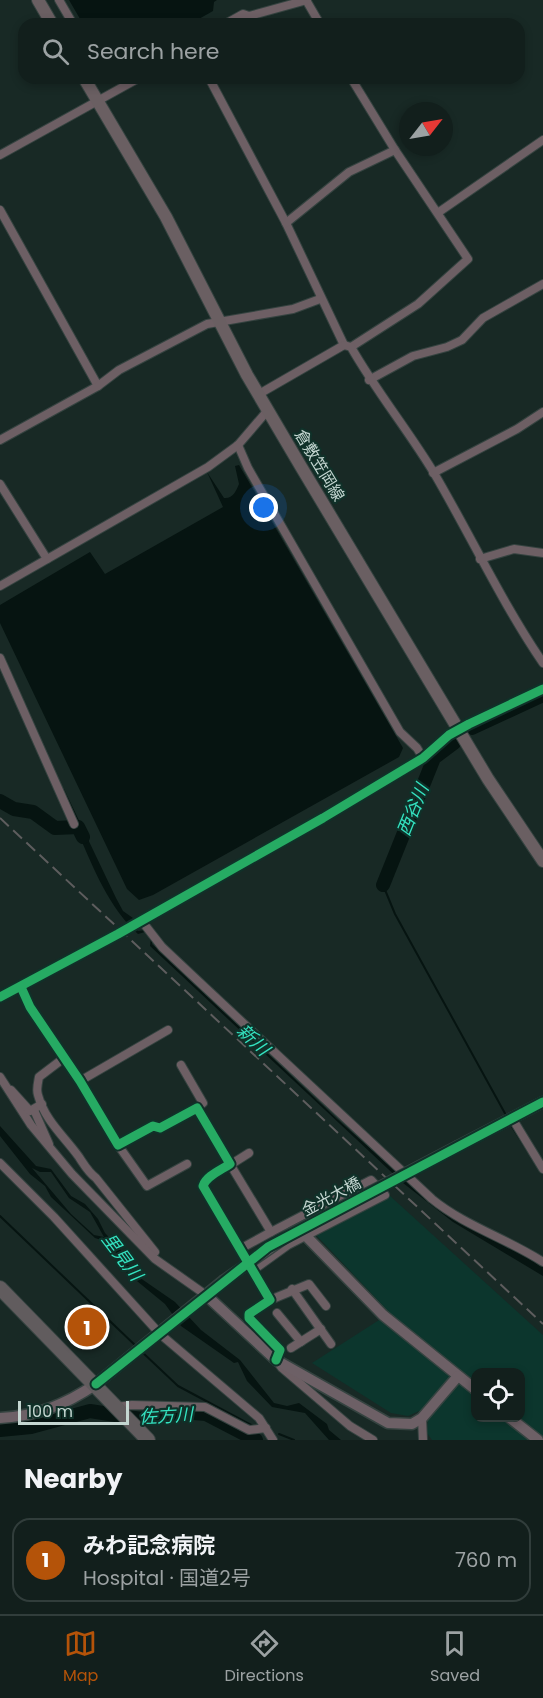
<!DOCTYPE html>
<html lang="en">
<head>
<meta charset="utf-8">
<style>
  body { margin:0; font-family:Poppins,"Noto Sans JP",sans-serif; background:#1b2725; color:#f1f3f6 }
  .controls { position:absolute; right:18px; bottom:18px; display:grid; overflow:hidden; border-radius:12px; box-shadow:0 3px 9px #0003 }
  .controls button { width:54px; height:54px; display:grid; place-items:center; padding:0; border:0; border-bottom:2px solid #313d3b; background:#121f1c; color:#f1f3f6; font:30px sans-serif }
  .compass { position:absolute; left:399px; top:102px; width:54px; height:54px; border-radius:50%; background:#121f1c; box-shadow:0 3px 9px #0003; rotate:59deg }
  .scale { position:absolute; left:18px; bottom:15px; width:111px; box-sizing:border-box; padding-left:6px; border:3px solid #c4d6d1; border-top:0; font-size:16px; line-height:21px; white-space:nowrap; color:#c4d6d1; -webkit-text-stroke:4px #103129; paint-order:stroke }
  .you { position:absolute; left:264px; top:508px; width:21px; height:21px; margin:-15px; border:4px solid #fff; border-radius:50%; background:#1a73e8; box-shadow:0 0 0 9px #1a73e833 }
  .badge { display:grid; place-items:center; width:39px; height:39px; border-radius:50%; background:#b45309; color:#fff; font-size:20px; font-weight:700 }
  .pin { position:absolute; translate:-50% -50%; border:3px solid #fff; box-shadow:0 2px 6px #0006 }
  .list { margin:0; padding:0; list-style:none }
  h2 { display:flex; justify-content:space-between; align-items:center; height:78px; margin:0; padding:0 24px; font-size:26px }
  h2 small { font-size:20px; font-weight:400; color:#9ca2a3 }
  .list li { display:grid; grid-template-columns:39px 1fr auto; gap:18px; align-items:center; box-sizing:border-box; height:84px; margin:0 12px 12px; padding:0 12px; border:2px solid #313d3b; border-radius:18px }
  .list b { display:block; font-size:22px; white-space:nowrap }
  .list p { margin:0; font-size:20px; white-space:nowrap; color:#9ca2a3 }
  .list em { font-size:20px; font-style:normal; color:#9ca2a3 }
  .icon { flex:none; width:33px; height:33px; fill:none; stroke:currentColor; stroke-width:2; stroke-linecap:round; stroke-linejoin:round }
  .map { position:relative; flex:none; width:543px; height:1440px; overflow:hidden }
  .search { position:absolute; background:#121f1c; box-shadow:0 3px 9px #0003; left:18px; right:18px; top:18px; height:66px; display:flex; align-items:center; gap:15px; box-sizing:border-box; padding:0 21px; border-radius:18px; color:#9ca2a3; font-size:22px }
  .sheet { height:174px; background:#121f1c }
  nav { display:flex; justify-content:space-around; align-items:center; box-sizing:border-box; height:84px; border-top:2px solid #313d3b; background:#121f1c; font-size:16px; color:#9ca2a3 }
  nav a { display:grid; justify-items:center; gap:3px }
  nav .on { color:#b45309 }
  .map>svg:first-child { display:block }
  .built { fill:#0c362d; fill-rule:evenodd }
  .water { fill:#061411; fill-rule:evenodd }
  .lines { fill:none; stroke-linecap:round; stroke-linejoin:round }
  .stream { stroke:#061411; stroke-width:2 }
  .river { stroke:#061411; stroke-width:14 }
  .street-casing { stroke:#354340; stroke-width:10 }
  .secondary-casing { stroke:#354340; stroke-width:13 }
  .primary-casing { stroke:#354340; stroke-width:14 }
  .highway-casing { stroke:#354340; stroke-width:16 }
  .street { stroke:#6d5f64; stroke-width:8 }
  .secondary { stroke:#6d6066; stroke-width:10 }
  .primary { stroke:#6a5f62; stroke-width:12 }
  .highway { stroke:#615c5e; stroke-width:14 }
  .rail { stroke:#5e5d5e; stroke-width:2; stroke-dasharray:12 6; stroke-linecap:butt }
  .secondary-bridge-casing { stroke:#354340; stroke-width:13; stroke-linecap:butt }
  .secondary-bridge { stroke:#6d6066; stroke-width:10 }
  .cycleway-casing { stroke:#103129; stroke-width:13 }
  .cycleway { stroke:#26ab63; stroke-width:9 }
  .labels { text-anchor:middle; stroke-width:4.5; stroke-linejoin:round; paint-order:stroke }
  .street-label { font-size:16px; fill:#c4d6d1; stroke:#103129 }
  .water-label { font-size:18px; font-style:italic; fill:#34e2c0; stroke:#103129 }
</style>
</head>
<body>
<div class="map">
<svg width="543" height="1440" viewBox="0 0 543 1440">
  <rect width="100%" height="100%" fill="#182925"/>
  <path class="built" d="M389 1195 543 1335V1440H432L427 1433 428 1418 419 1411 408 1416 391 1413 312 1363 390 1313 315 1234ZM476 1372H520V1418H476Z"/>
  <g class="water">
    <path d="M69 0H217L214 2 213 11 190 24H83Z"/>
    <path d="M239 465 403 748 399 757 153 895 139 900 127 889 0 623V605L90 552 105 574 223 507 207 472 224 498C233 499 236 491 239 484L235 466Z"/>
    <path d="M64 789 116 898 123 911 140 923 136 927 138 931 146 930 153 937 152 944 337 1119 433 1204 455 1220 496 1237 543 1266V1276L453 1222 403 1183 150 946 151 937 145 932 138 934C109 908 94 869 78 833L77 823 62 791Z"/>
    <path d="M0 1126 36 1166 51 1169 71 1196 85 1204 98 1219 105 1233 120 1249 133 1273 175 1302 201 1330 240 1360 274 1403 287 1406 299 1403 327 1424 329 1430 341 1440H329L305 1413 272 1407 247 1381 238 1362 234 1363 181 1326 165 1304 126 1272 117 1254 107 1242 95 1238 51 1197 45 1186 30 1174 0 1136ZM32 1168 40 1172H51L69 1198 90 1212 104 1237 94 1235 71 1214Z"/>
  </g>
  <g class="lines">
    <g class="stream">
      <path d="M383 885 395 914 507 1117"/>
      <path d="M509 1122 529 1153"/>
      <path d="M0 1216 137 1347"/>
      <path d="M141 1351 178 1386 253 1426"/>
      <path d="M279 1434 294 1440"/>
    </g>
    <g class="river">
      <path d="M472 728 543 695"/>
      <path d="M0 801 14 809 33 812 55 828 78 827 83 837"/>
      <path d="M383 885 434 758 454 743"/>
      <path d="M0 1430 31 1427 90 1411 141 1419 182 1412 206 1414 256 1440"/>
    </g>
    <defs>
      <g id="street">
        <path d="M59 0 73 24"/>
        <path d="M306 0 320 24"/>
        <path d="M225 24 243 14 249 16 307 0"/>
        <path d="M110 78H121"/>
        <path d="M209 78 286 223 344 345"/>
        <path d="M0 155 139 78"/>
        <path d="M0 210 98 386"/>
        <path d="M439 212 543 140"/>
        <path d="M286 223 349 172 395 150"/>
        <path d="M351 347 418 304 468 259 395 150 351 78"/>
        <path d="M369 380 413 356 447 347 462 340 483 318 543 284"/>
        <path d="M259 394 344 345 351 347C376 391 408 430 434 473 471 536 502 603 543 663"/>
        <path d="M0 440 98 386 119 370 207 324 293 309 320 299"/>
        <path d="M238 445 248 468 400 732 417 748 423 758"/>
        <path d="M433 473 517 429 543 412"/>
        <path d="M0 484 47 559"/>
        <path d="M480 559 514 549 543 553"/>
        <path d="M0 586 208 467 238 445 268 410"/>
        <path d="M0 658 74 824"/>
        <path d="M141 920 162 947 196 979 432 1199C465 1226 508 1239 543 1262"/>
        <path d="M21 987 30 1007 80 1081 118 1145 153 1126 160 1128 197 1108 230 1164C221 1170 206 1176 203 1186L270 1300 249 1314V1318L280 1350 276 1360 282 1368 350 1426 373 1440"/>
        <path d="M0 997 118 934 323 818 423 758 449 735 469 724 543 689"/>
        <path d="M64 1058 39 1077C38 1083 36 1090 38 1095 45 1121 64 1136 79 1157 85 1166 88 1172 96 1178L155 1252"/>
        <path d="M181 1065 203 1103 197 1108"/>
        <path d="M0 1077 31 1125 72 1174 155 1259 206 1295"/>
        <path d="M80 1081 168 1030"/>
        <path d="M11 1090 30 1111 42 1104"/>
        <path d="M34 1110 49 1144"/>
        <path d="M512 1118 543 1169"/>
        <path d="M118 1145 147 1186 187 1164"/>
        <path d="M0 1163 54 1217 160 1334 259 1418 273 1440"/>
        <path d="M230 1164 271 1232 240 1249"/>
        <path d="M230 1165 249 1153"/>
        <path d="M252 1271 288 1245 385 1195 371 1180 271 1232"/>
        <path d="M292 1289 331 1344"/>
        <path d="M270 1300 309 1284 326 1306"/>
        <path d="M277 1313 301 1342"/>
        <path d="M291 1348 321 1329"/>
        <path d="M117 1407 132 1405 205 1407 249 1430 266 1428"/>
        <path d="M422 1418 423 1440"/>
      </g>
      <g id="secondary">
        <path d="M458 1146 543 1102"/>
        <path d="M306 1236 383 1315 476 1390"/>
        <path d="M206 1295 276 1360 388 1423 412 1424 422 1418 458 1376"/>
        <path d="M0 1418C37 1416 65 1405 96 1384L223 1281"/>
        <path d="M510 1418 538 1440"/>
      </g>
      <g id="primary">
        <path d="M38 0 52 24"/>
        <path d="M84 78 166 217 247 375 300 465 488 779 543 861"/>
      </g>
      <path id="highway" d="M0 1288 148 1440"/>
    </defs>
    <use href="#street" class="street-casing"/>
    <use href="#secondary" class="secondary-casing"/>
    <use href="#primary" class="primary-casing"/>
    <use href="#highway" class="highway-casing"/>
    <use href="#street" class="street"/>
    <use href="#secondary" class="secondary"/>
    <use href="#primary" class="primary"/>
    <use href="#highway" class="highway"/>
    <path class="rail" d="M0 818 543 1324"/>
    <defs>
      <path id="secondary-bridge" d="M223 1281 292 1233 458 1146"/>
    </defs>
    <use href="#secondary-bridge" class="secondary-bridge-casing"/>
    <use href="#secondary-bridge" class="secondary-bridge"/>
    <defs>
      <g id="cycleway">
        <path d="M21 987 30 1007 80 1081 118 1145 153 1126 160 1128 197 1108 230 1164C221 1170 206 1176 203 1186L270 1300 249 1314V1318L280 1350 276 1360"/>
        <path d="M0 997 118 934 323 818 423 758 449 735 469 724 543 689"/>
        <path d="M96 1384 268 1247 543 1102"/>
      </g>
    </defs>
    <use href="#cycleway" class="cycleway-casing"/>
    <use href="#cycleway" class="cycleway"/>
  </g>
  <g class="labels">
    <g class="street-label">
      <text transform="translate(320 465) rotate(59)" y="6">倉敷笠岡線</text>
      <text transform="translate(331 1196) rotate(-28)" y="6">金光大橋</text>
    </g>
    <g class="water-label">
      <text transform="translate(413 810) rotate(-68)" y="6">西谷川</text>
      <text transform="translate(253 1040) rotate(43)" y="6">新川</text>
      <text transform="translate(122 1257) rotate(53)" y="6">里見川</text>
      <text transform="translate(166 1416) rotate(-3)" y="6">佐方川</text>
    </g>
  </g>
</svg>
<div class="controls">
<button><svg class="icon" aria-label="locate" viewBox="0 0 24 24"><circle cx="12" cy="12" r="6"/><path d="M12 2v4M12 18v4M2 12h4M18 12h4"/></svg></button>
</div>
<svg class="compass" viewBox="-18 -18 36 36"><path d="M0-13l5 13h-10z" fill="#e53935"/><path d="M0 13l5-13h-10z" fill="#9ca2a3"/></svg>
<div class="scale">100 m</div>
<div class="you"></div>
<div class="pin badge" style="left:87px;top:1327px">1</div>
<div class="search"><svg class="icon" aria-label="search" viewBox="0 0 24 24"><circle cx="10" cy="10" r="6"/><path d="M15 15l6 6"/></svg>Search here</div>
</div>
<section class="sheet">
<h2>Nearby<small></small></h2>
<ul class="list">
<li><span class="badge">1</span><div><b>みわ記念病院</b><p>Hospital · 国道2号</p></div><em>760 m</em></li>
</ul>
</section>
<nav>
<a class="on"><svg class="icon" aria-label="map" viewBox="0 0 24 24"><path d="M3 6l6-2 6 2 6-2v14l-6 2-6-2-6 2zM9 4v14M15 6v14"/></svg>Map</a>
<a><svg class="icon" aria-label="directions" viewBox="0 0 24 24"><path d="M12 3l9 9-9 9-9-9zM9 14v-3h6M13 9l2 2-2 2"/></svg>Directions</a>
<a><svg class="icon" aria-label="saved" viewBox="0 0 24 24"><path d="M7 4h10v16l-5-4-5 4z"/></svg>Saved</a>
</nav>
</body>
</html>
